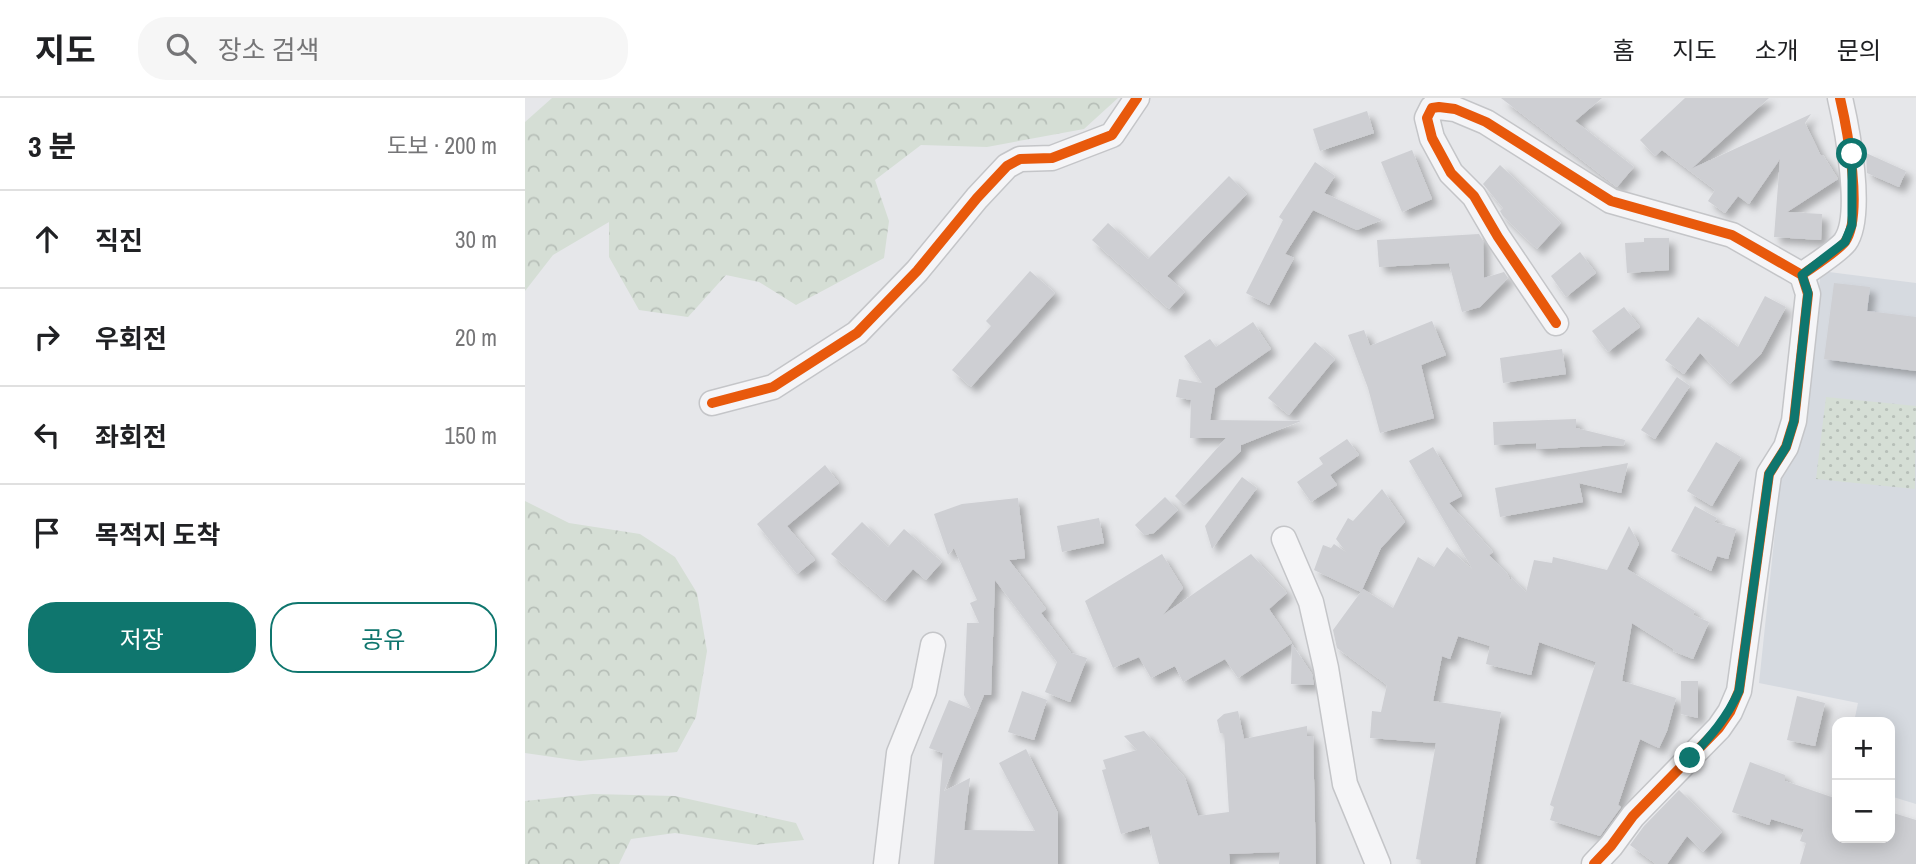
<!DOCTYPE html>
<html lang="ko">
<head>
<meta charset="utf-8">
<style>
  body { margin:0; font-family:"Archivo Narrow","Noto Sans KR",sans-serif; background:#f6f6f6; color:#202124 }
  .controls { position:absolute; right:21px; bottom:21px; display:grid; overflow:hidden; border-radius:14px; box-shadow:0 4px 18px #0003 }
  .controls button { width:63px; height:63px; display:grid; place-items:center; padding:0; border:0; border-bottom:2px solid #e0e0e0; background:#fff; color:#202124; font:35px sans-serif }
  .stop { position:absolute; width:21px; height:21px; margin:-16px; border:5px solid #0f766e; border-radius:50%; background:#fff }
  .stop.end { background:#0f766e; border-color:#fff; box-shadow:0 2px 7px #0008 }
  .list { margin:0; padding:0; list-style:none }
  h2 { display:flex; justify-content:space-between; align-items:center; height:91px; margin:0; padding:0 28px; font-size:30px }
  h2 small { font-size:23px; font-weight:400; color:#757577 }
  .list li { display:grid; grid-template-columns:46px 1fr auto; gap:21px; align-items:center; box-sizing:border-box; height:98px; padding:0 28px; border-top:2px solid #e0e0e0 }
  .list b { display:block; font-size:26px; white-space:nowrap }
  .list em { font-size:23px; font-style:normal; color:#757577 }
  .actions { display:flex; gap:14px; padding:21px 28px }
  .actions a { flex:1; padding:16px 0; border:2px solid #0f766e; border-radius:28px; text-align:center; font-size:24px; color:#0f766e }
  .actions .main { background:#0f766e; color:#fff }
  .icon { flex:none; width:38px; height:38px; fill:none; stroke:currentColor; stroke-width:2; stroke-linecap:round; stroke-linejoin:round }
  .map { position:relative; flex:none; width:1391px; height:766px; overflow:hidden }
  header { display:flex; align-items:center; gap:42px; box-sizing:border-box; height:98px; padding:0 35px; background:#fff; border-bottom:2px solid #e0e0e0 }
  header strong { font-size:33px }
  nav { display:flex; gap:38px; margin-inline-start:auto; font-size:24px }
  .search { width:490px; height:63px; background:#f6f6f6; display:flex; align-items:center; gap:18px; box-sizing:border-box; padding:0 24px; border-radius:28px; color:#757577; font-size:26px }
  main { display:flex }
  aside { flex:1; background:#fff }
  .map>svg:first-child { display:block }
  .built { fill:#d6dae0 }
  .grass { fill:url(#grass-dots) }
  .forest { fill:url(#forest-crowns) }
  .building { fill:#cecfd3; filter:url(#shadow) }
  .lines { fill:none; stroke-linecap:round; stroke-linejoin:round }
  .minor-casing { stroke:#c4c5c8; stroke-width:27 }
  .minor { stroke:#f5f5f7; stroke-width:24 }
  .cycleway-casing { stroke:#f4f5f9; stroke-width:15 }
  .cycleway { stroke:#e8590c; stroke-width:10 }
  .route { stroke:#0f766e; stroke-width:9 }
</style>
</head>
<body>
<header>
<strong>지도</strong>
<div class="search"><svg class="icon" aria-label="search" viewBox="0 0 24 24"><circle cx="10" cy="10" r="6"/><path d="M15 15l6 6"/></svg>장소 검색</div>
<nav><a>홈</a><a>지도</a><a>소개</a><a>문의</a></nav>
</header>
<main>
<aside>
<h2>3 분<small>도보 · 200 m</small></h2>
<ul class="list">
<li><svg class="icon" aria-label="ahead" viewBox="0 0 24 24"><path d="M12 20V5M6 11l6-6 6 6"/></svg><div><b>직진</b></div><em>30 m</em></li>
<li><svg class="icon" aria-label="right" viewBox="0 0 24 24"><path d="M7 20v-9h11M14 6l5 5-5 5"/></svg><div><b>우회전</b></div><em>20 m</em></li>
<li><svg class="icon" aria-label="left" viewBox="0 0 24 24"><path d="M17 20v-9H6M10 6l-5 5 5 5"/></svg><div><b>좌회전</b></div><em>150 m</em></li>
<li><svg class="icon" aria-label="arrive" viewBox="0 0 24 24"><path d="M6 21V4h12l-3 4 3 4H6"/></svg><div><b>목적지 도착</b></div></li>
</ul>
<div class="actions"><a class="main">저장</a><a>공유</a></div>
</aside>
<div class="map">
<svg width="1391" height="766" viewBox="0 0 1391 766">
  <defs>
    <pattern id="grass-dots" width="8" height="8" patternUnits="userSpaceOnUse" patternTransform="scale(1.75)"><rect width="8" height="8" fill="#d5ded5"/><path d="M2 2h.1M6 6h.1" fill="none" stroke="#b7bfb8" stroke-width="1.8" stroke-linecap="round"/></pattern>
    <pattern id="forest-crowns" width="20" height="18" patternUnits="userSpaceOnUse" patternTransform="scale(1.75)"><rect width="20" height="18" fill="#d5ded5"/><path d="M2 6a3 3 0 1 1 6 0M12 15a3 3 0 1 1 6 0" fill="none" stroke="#b7bfb8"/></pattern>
    <filter id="shadow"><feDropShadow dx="6" dy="6" stdDeviation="3.5" flood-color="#0004"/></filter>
  </defs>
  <rect width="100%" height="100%" fill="#e6e7ea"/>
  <path class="built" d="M1296 173 1391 185V706L1365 698V624H1329L1333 605 1234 585 1256 377 1274 352Z"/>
  <path class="grass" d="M1301 299 1391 308 1390 391 1291 381Z"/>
  <g class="forest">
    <path d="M27 0H593L559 31 462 49 396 47 350 82 364 123 359 160 271 207 234 184 201 177 163 219 114 212 84 159V124L28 157 0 193V24Z"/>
    <path d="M0 403 44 425 115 436 150 459 172 495 182 553 171 619 152 654 55 663 0 655Z"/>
    <path d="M68 696 150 698 271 725 279 742 230 747 150 735 106 741 94 766H0V703Z"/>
  </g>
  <g class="building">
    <path d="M976 0H1077L1050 23 1109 69 1092 89Z"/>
    <path d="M1160 0H1244L1166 71 1286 16 1280 25 1296 58 1298 57 1313 81 1262 114 1297 116 1296 142 1249 139 1255 61 1224 106 1213 98 1200 115 1183 103 1190 92 1137 52 1130 58 1115 42Z"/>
    <path d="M842 13 849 35 795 53 788 31Z"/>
    <path d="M887 52 907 101 877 114 856 64Z"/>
    <path d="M1341 55 1381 73 1374 89 1342 75Z"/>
    <path d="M790 64 810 78 799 95 857 122 832 132 788 112 760 156 769 160 744 207 721 195 758 122 754 119Z"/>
    <path d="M975 67 1036 125 1012 151 978 118 975 113 978 110 958 86Z"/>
    <path d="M704 78 722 96 642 178 660 194 644 211 567 142 583 125 623 161Z"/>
    <path d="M954 136 958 143 959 180 979 174 983 180 955 209 937 214 924 165 854 169 852 142Z"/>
    <path d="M1119 140H1144V172L1102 175 1100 145 1119 144Z"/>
    <path d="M1055 154 1071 175 1041 199 1026 178Z"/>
    <path d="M505 173 530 195 446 289 427 272 466 228 461 223Z"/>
    <path d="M1309 185 1345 189 1342 213 1391 219V273L1299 261Z"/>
    <path d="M1240 198 1261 209 1236 256 1205 286 1175 255 1159 276 1140 262 1173 219 1213 249Z"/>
    <path d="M1099 209 1115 229 1083 254 1067 233Z"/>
    <path d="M907 223 921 257 896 267 909 320 855 335 843 290 823 237 839 232 845 248Z"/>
    <path d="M728 224 746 251 690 290 685 322 776 323 716 347V353L659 407 650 398 701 340H665L666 302 651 299 654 281 677 285 659 258 685 241 691 249Z"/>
    <path d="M790 244 810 261 764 317 743 300Z"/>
    <path d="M1037 251 1041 276 978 285 975 260Z"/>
    <path d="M1152 279 1165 288 1130 341 1116 332Z"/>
    <path d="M1051 321V330L1100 342 1099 347 1011 351V345L969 347 968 324Z"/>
    <path d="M822 341 834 357 805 377 812 387 786 404 772 384 798 366 794 360Z"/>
    <path d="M1191 344 1216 359 1187 408 1162 393Z"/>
    <path d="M908 349 937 398 924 405 968 454 964 457 981 474 987 484 986 479 1001 494 1009 462 1027 465 1028 459 1082 472 1104 428 1114 446 1102 471 1170 513 1168 517 1184 524 1168 561 1148 553 1149 551 1107 525 1097 583 1151 600 1142 633 1134 650 1115 641 1093 707 1096 709 1075 738 1025 722 1029 709 1025 707 1071 564 1014 544 1006 577 961 566 965 548 933 538 925 561 917 558 908 603 976 614 950 766H896V762L891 761 911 645 845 640 847 613 856 614 862 587 812 550 808 532 838 491 868 510 893 459 909 469 922 449 948 472 884 363Z"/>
    <path d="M1103 365 1096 395 1054 385 1058 404 975 419 970 390Z"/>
    <path d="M300 367 314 385 262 428 290 462 272 476 232 426Z"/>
    <path d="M717 379 732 390 687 451 680 428Z"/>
    <path d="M857 391 880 424 856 450 836 494 789 472 798 447 806 450 809 446 822 455 811 441 823 420 828 423Z"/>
    <path d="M640 399 653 412 629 435 619 437 610 427Z"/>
    <path d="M493 400 500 460 484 462 521 511 516 515 546 555 562 560 545 604 520 594 532 564 470 482 466 597H459L419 693 445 680 439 732 510 733 474 665 501 651 533 715V766H409L418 655 404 650 424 602 446 611 439 597 442 525H454L445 505 452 502 429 450 423 457 409 416 437 406Z"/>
    <path d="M1170 408 1192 420 1189 424 1211 431 1203 461 1192 458 1186 473 1146 453Z"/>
    <path d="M574 420 579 445 537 454 532 428Z"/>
    <path d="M337 424 363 449 379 431 417 464 401 482 388 471 360 503 306 456Z"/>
    <path d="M637 456 658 490 638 517 726 456 762 495 744 511 767 545 713 580 700 561 658 584 650 568 626 580 614 559 588 570 560 503Z"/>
    <path d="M767 546 787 576 789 587 766 586Z"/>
    <path d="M1156 583H1173V620L1156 616Z"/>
    <path d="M497 593 522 602 509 642 483 634Z"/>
    <path d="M1272 598 1300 605 1290 648 1262 642Z"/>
    <path d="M713 613 719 641 782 628V638H788L791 766H754L755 754 704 756 705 766H634L624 728 596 736 577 672 581 671 578 662 612 652 599 638 619 633 660 680 673 718 704 714 699 635H695L692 622 699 616Z"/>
    <path d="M1225 664 1260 677V683L1312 701V740H1365V714L1391 722V766H1275L1281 745 1275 743 1279 731 1246 721 1244 727 1207 714Z"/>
    <path d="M1154 692 1197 734 1178 754 1162 738 1142 766H1131L1105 747 1119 728Z"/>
  </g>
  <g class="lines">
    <defs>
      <g id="minor">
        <path d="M1031 225 973 139 949 98 926 75 907 40 902 20 907 10 914 9 930 11 961 24 1086 103 1207 137 1277 177C1288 169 1313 153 1320 144 1339 118 1322 30 1315 0"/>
        <path d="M187 305 248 289 332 235 392 173 452 100 482 68 495 61 527 60 587 37 612 0"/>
        <path d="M759 441 786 504 801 570 820 686 853 766"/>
        <path d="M361 766 374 655 399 593 408 547"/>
        <path d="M1069 766 1086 748 1108 718 1194 630 1205 614 1214 593 1244 376 1261 349 1269 323 1283 196 1277 177"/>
      </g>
    </defs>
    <use href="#minor" class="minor-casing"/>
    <use href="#minor" class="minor"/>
    <defs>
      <g id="cycleway">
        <path d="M1031 225 973 139 949 98 926 75 907 40 902 20 907 10 914 9 930 11 961 24 1086 103 1207 137 1277 177C1288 169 1313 153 1320 144 1339 118 1322 30 1315 0"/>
        <path d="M187 305 248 289 332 235 392 173 452 100 482 68 495 61 527 60 587 37 612 0"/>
        <path d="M1069 766 1086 748 1108 718 1194 630 1205 614 1214 593 1244 376 1261 349 1269 323 1283 196 1277 177"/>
      </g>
    </defs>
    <use href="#cycleway" class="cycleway-casing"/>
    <use href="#cycleway" class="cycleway"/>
  </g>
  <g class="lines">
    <path class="route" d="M1165 660C1186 638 1202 620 1214 593L1244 376 1261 349 1269 323 1283 195 1277 177 1320 144 1327 127V56"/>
  </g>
</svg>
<div class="controls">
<button>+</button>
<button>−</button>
</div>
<div class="stop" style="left:1327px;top:56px"></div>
<div class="stop end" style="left:1165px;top:660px"></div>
</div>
</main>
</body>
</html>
